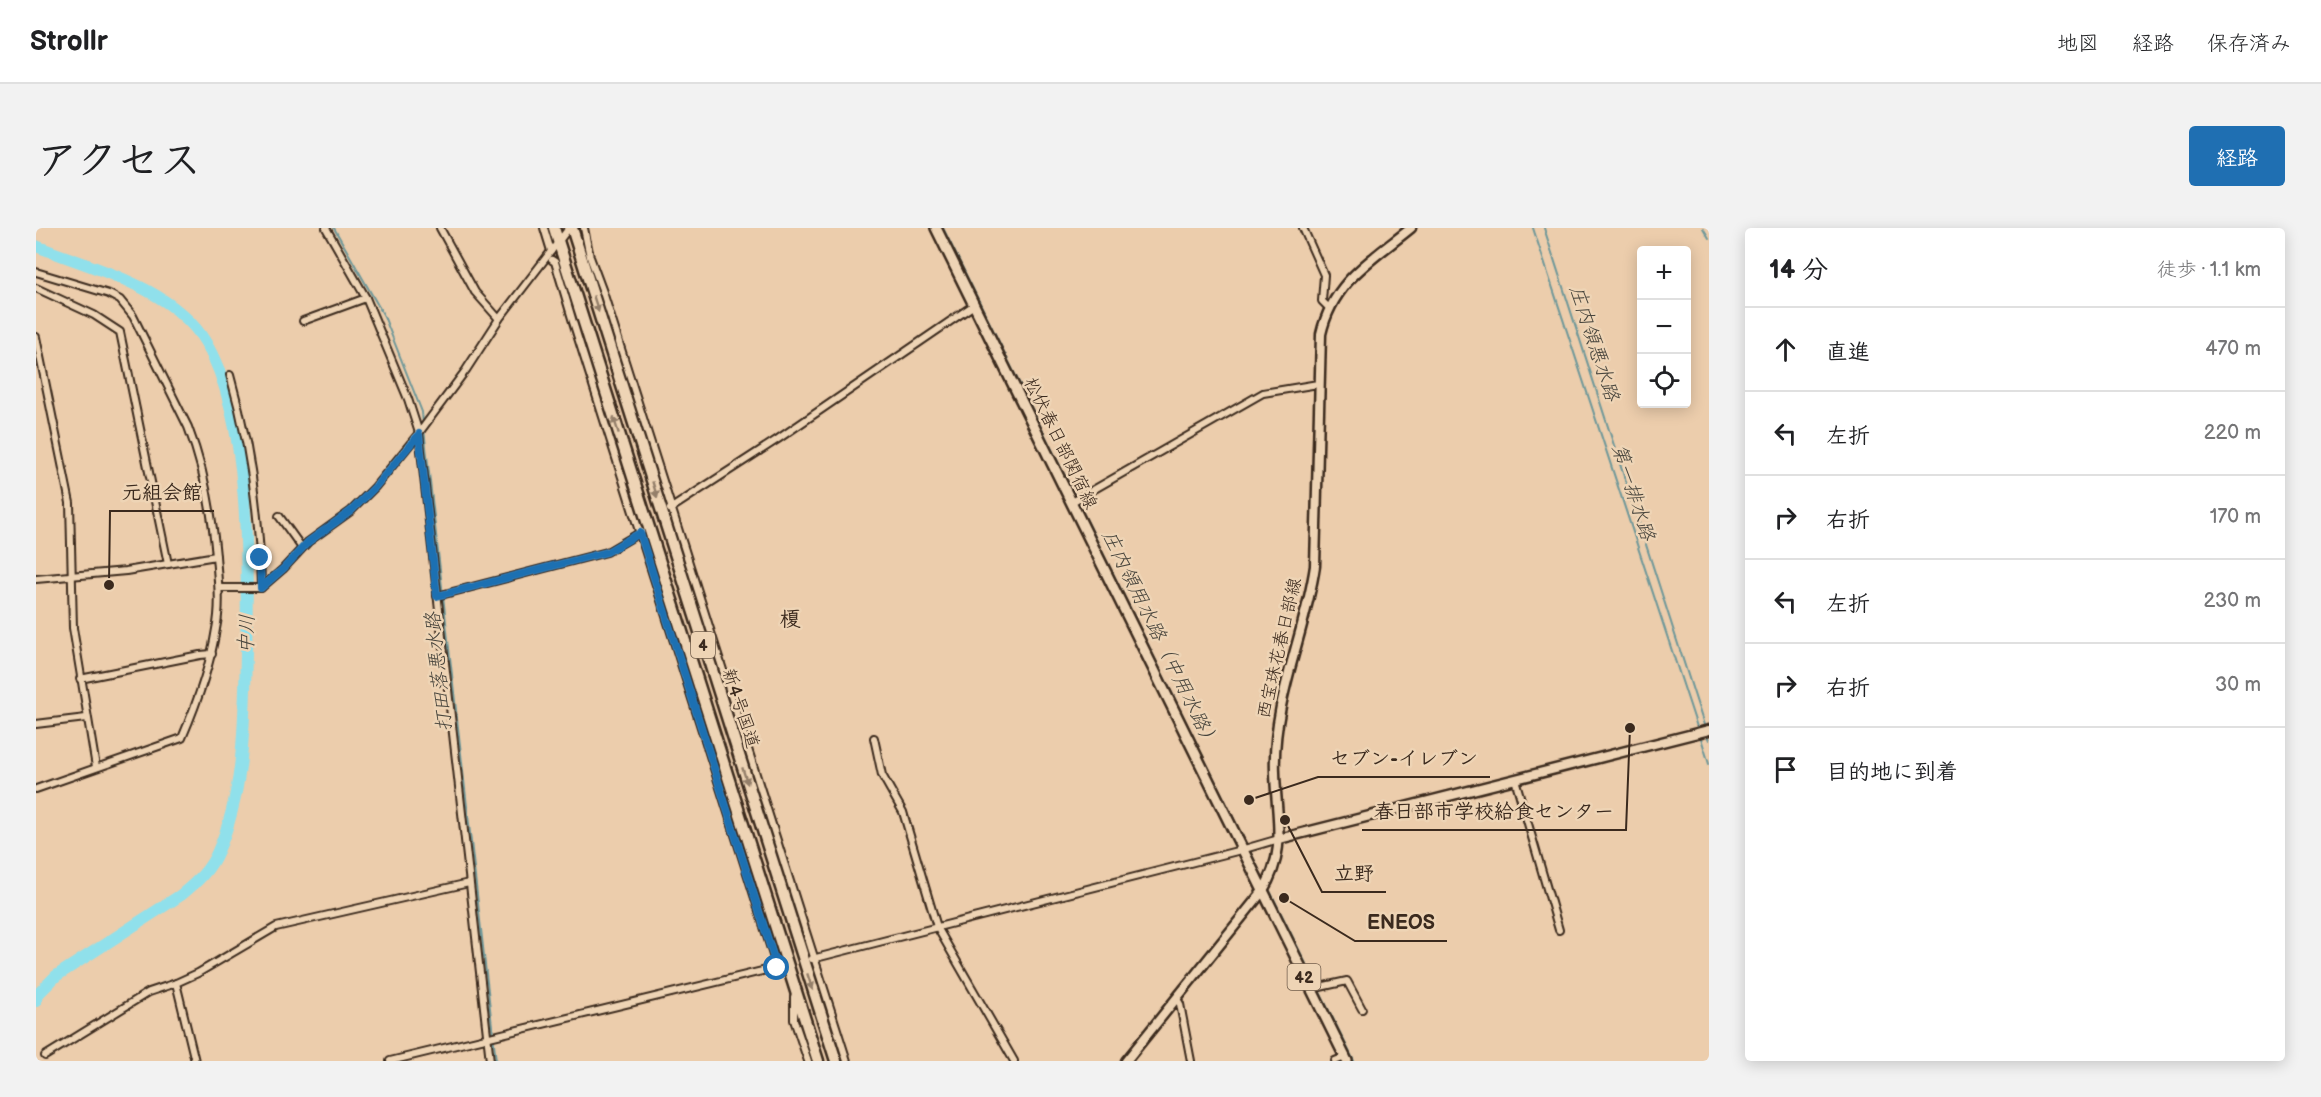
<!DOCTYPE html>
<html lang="ja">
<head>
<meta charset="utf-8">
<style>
  body { margin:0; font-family:"Balsamiq Sans","Klee One",sans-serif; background:#f2f2f2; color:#202124 }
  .controls { position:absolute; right:18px; top:18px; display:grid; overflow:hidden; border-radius:6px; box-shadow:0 3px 15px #0003 }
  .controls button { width:54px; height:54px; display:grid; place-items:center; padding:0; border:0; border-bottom:2px solid #e0e0e0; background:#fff; color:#202124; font:30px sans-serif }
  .stop { position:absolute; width:18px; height:18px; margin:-14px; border:4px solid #1f6fb2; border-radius:50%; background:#fff }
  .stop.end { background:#1f6fb2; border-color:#fff; box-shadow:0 2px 6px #0008 }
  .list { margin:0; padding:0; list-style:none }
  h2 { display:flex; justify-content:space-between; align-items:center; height:78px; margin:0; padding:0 24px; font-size:26px }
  h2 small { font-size:20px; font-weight:400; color:#757577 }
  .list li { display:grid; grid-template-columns:39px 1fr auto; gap:18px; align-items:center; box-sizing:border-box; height:84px; padding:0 24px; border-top:2px solid #e0e0e0 }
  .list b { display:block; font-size:22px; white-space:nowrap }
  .list em { font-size:20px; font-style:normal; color:#757577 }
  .icon { flex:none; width:33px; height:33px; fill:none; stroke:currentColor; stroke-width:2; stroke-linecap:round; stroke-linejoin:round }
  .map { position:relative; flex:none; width:1673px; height:833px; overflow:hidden; border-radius:6px }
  header { display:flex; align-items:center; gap:36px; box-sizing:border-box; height:84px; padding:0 30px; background:#fff; border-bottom:2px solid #e0e0e0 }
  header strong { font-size:28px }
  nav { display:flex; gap:33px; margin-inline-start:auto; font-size:21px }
  .intro { display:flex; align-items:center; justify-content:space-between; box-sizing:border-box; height:144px; padding:0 36px }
  h1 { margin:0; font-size:42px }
  .button { padding:15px 27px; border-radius:6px; background:#1f6fb2; color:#fff; font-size:21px; font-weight:700 }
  main { display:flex; gap:36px; padding:0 36px }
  aside { flex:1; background:#fff; border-radius:6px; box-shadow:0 3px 15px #0003 }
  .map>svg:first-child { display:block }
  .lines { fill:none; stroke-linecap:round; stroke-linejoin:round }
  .stream { stroke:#6e9799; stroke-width:2 }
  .river { stroke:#90e0eb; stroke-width:12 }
  .street-casing { stroke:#3b2a1e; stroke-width:10 }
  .secondary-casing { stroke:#3b2a1e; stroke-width:13 }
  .primary-casing { stroke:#3b2a1e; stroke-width:14 }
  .highway-casing { stroke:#3b2a1e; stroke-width:15 }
  .street { stroke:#eed4b5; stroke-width:6 }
  .secondary { stroke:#eed4b5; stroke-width:8 }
  .primary { stroke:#eed4b5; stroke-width:9 }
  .highway { stroke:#eed4b5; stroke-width:10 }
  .oneway { fill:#947f6a }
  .route { stroke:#1f6fb2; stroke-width:8 }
  .labels { text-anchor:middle; stroke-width:5; stroke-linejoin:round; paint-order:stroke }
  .shield { fill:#eed4b5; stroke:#715d4b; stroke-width:1.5 }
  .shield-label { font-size:16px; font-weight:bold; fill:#3b2a1e }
  .street-label { font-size:18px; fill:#3b2a1e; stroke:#eed4b5 }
  .water-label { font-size:20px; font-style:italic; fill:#48453d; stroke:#eed4b5 }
  .quarter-label { font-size:21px; font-weight:bold; fill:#3b2a1e; stroke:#eed4b5 }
  .leader { fill:none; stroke:#3b2a1e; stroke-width:2 }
  .callout-dot { fill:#3b2a1e; stroke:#eed4b5; stroke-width:2 }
  .callout-label { font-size:20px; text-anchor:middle; font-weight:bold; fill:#3b2a1e; stroke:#eed4b5; stroke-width:5; stroke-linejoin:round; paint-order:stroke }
</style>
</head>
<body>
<header>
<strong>Strollr</strong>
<nav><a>地図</a><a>経路</a><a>保存済み</a></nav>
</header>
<div class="intro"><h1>アクセス</h1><a class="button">経路</a></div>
<main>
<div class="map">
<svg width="1673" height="833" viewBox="0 0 1673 833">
  <rect width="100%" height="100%" fill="#eccdac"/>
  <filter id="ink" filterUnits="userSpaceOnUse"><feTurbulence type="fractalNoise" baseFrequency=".0167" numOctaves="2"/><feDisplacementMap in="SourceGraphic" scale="12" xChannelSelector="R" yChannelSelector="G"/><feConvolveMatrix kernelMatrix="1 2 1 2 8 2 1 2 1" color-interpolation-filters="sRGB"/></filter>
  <g filter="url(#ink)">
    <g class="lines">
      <g class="stream">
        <path d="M298 0 348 88 386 184 387 196"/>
        <path d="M907 0 1229 654"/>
        <path d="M1497 0 1662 502"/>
        <path d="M1508 0 1669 500"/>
        <path d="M1667 0 1673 10"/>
        <path d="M388 201 460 833"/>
        <path d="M1670 505 1673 512"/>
        <path d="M1664 507 1673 536"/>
        <path d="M1232 659 1318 833"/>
      </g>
      <path class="river" d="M0 18C56 40 137 59 170 115 215 192 212 339 210 427 208 492 209 563 182 623 174 642 161 654 145 667L20 748 3 765 0 773"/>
      <defs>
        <g id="street">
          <path d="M290 0 330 70 372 171 383 205 454 833"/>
          <path d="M404 0 439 64 463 91"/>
          <path d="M508 0 515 23"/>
          <path d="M548 0 554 29 567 64 811 833"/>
          <path d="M1267 0 1288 47 1286 73 1292 79"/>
          <path d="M516 32 519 34 537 94 741 740"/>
          <path d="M0 44 73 66 84 72 97 88 152 199C168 240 176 284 180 328 182 353 185 377 180 401 174 440 161 475 146 510L0 561"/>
          <path d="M0 60 58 87 84 104 132 336"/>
          <path d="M267 93 330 70"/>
          <path d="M0 109 34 275 37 400 60 539"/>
          <path d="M194 147C214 217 224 288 225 360"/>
          <path d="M1036 274 1227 165 1282 156"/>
          <path d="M634 281 742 211 938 77"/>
          <path d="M243 288 266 320"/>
          <path d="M0 351 90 343 180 328"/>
          <path d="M183 360H225L247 341 272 314 315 283 339 259 383 205 430 142 463 91 533 0"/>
          <path d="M401 368 571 324 605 304"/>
          <path d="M44 451 164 427 176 426"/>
          <path d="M0 496 50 490"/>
          <path d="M838 510 846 547 867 584 901 699 978 833"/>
          <path d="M1479 551 1523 702"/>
          <path d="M776 731 1205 622 1243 611"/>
          <path d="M1275 761 1311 753 1326 781"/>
          <path d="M758 769V792L772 833"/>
          <path d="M1141 771 1144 776 1155 833"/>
          <path d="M9 828 113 764 140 755"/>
          <path d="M159 833 140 755 162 745 240 699 433 655"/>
          <path d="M354 833 751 737"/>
          <path d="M1299 833 1309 829"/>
        </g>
        <g id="secondary">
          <path d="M1243 611 1673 502"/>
          <path d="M1090 833 1226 664C1252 622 1240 591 1239 544 1236 473 1269 407 1279 338L1285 106C1297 53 1336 32 1375 0"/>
        </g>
        <path id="primary" d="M900 0 1311 833"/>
        <g id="highway">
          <path d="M518 0 782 833"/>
          <path d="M536 0 800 833"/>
        </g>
      </defs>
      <use href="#street" class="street-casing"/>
      <use href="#secondary" class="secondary-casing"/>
      <use href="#primary" class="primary-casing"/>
      <use href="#highway" class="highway-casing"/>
      <use href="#street" class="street"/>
      <use href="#secondary" class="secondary"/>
      <use href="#primary" class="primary"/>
      <use href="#highway" class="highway"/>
    </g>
    <defs><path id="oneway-solid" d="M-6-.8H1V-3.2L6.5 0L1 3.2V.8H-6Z" transform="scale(1.5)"/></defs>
    <g class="oneway">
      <use href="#oneway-solid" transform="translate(560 76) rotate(72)"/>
      <use href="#oneway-solid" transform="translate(580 197) rotate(-108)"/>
      <use href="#oneway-solid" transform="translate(619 262) rotate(73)"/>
      <use href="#oneway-solid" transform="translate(709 548) rotate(72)"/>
      <use href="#oneway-solid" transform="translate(774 754) rotate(72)"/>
    </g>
  </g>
  <g class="lines" filter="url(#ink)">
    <path class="route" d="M224 330 225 360 248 340 272 314 315 283 339 259 383 206 401 368 571 324 604 305 741 740"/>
  </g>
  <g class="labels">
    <g class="shield">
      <rect x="655" y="404" width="24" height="26" rx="4.5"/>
      <rect x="1251.5" y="736" width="33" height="26" rx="4.5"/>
    </g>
    <g class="shield-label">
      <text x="667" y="423">4</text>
      <text x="1268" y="755">42</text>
    </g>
    <g class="street-label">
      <text transform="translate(1025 215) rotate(64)" y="6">松伏春日部関宿線</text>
      <text transform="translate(1243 420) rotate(-77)" y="6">西宝珠花春日部線</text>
      <text transform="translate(705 480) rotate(72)" y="6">新4号国道</text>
    </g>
    <g class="water-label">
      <text transform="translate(1559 115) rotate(72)" y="7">庄内領悪水路</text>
      <text transform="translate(1598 264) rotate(72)" y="7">第一排水路</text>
      <text transform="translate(210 406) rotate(-88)" y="7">中川</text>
      <text transform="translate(1125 411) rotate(64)" y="7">庄内領用水路（中用水路）</text>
      <text transform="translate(402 444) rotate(-96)" y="7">打田落悪水路</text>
    </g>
    <g class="quarter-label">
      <text x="754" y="398">榎</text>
    </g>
  </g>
  <path class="leader" d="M73 357L74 283H178M1213 572L1282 549H1454M1594 500L1590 602H1326M1249 592L1286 664H1350M1248 670L1319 713H1411"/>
  <g class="callout-dot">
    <circle cx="73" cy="357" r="6"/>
    <circle cx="1213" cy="572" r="6"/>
    <circle cx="1594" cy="500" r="6"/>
    <circle cx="1249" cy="592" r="6"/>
    <circle cx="1248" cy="670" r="6"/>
  </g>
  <g class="callout-label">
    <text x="126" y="271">元組会館</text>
    <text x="1368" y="537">セブン-イレブン</text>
    <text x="1458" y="590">春日部市学校給食センター</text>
    <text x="1318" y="652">立野</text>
    <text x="1365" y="701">ENEOS</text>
  </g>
</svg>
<div class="controls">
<button>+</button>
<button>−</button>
<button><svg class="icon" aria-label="locate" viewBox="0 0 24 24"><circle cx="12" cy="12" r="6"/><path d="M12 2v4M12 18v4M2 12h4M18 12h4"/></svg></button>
</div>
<div class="stop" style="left:741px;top:740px"></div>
<div class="stop end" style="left:224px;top:330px"></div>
</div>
<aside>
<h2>14 分<small>徒歩 · 1.1 km</small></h2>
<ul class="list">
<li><svg class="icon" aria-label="ahead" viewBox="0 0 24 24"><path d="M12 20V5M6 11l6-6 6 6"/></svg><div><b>直進</b></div><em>470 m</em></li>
<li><svg class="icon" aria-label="left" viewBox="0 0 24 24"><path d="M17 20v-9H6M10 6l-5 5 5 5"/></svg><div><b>左折</b></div><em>220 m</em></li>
<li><svg class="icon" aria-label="right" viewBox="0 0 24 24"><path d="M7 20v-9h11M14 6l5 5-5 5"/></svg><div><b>右折</b></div><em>170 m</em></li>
<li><svg class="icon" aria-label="left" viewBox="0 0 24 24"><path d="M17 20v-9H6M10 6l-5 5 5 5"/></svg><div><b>左折</b></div><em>230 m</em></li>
<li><svg class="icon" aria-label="right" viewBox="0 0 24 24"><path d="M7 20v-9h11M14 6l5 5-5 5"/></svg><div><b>右折</b></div><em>30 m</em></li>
<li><svg class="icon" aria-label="arrive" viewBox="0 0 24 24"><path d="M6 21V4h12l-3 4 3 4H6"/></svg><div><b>目的地に到着</b></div></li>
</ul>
</aside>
</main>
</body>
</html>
